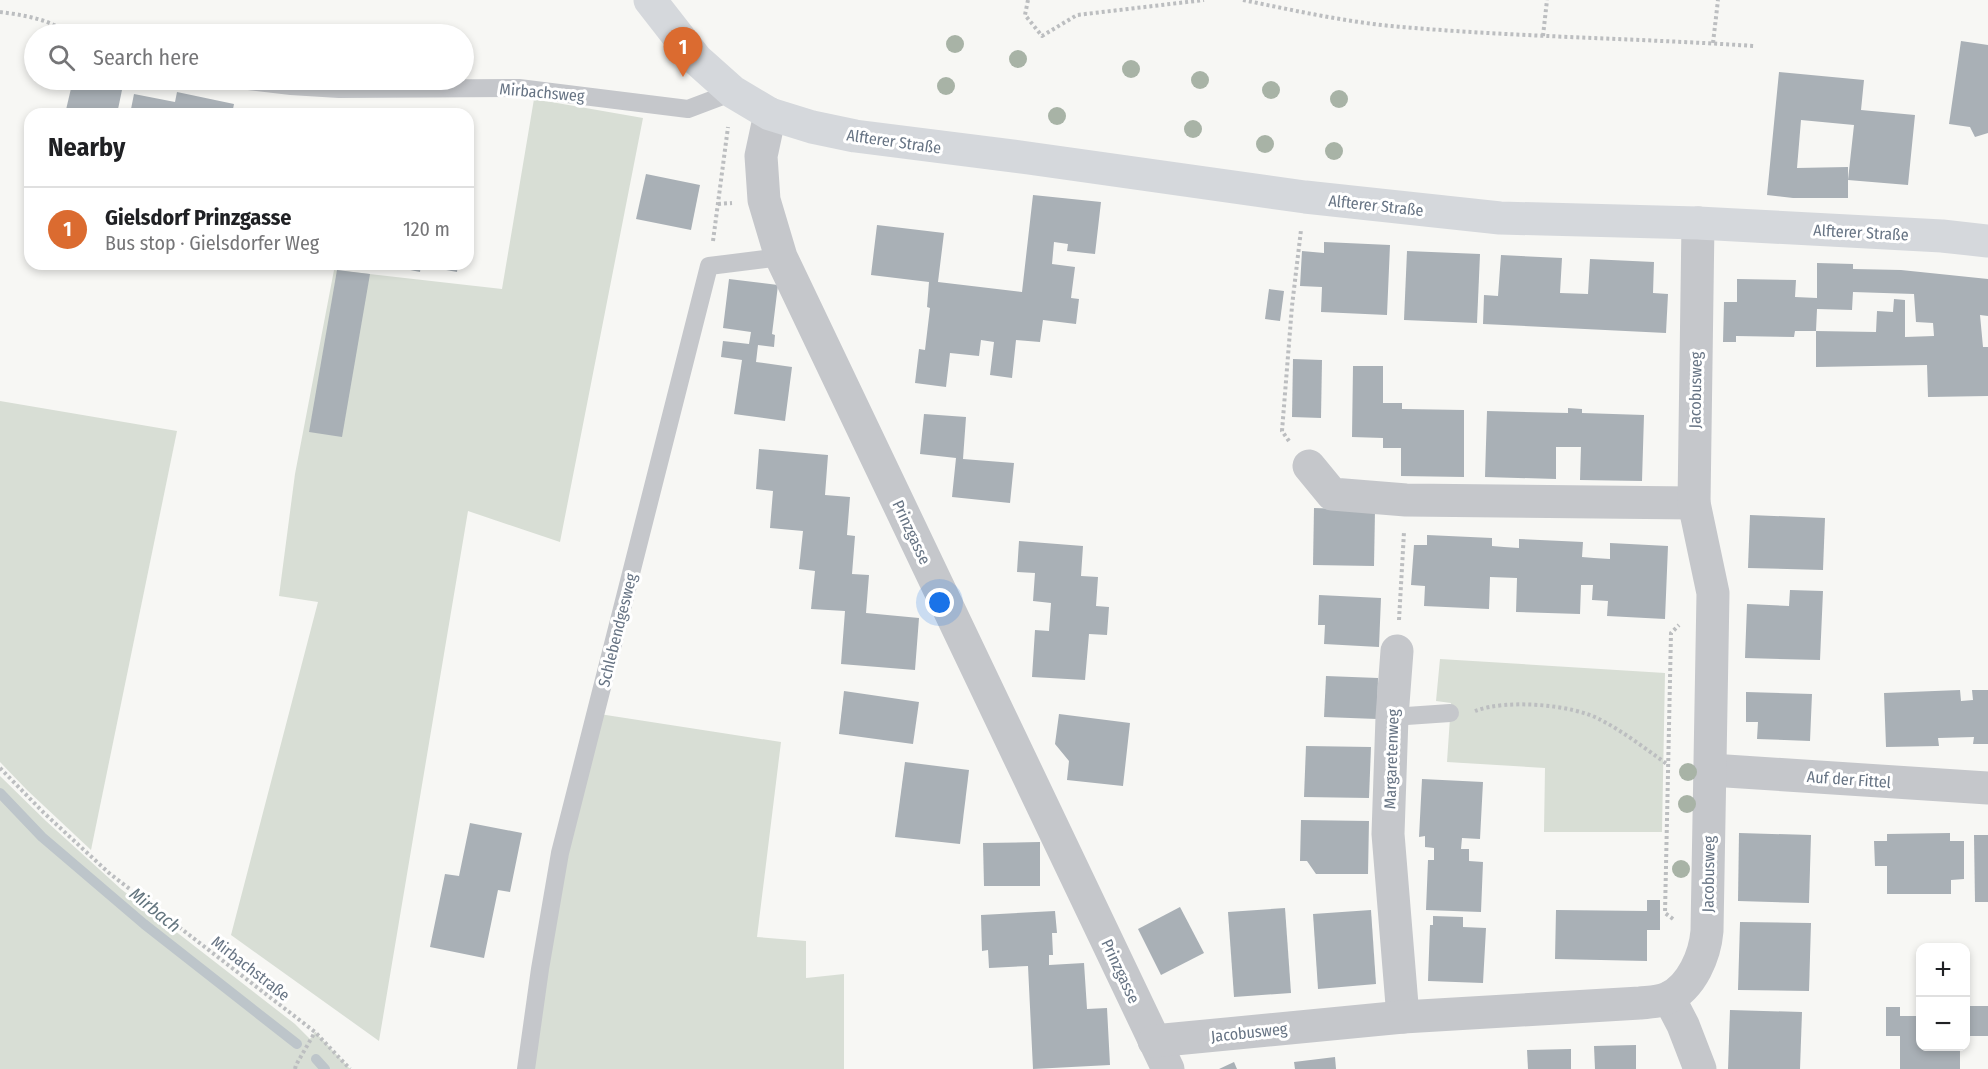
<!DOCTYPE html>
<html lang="en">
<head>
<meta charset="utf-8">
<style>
  body { margin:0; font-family:"Fira Sans Condensed",sans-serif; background:#f2f2f2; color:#202124 }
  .controls { position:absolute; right:18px; bottom:18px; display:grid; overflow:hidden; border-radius:12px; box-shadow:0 3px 9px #0003 }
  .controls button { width:54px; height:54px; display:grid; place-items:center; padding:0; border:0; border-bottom:2px solid #e0e0e0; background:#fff; color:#202124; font:30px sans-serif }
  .you { position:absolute; left:940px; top:603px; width:21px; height:21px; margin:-15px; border:4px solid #fff; border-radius:50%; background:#1a73e8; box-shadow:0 0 0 9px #1a73e833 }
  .badge { display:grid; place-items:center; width:39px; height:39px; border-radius:50%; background:#db6b30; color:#fff; font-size:20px; font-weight:700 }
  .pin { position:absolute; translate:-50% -50px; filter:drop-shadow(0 2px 3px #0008) }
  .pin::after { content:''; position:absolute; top:32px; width:21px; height:18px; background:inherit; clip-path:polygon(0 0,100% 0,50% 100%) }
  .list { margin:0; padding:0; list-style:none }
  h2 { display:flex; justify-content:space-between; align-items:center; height:78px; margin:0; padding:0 24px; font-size:26px }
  h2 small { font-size:20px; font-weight:400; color:#757577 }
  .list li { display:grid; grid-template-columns:39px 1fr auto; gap:18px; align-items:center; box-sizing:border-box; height:84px; padding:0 24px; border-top:2px solid #e0e0e0 }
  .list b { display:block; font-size:22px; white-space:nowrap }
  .list p { margin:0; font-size:20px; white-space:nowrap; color:#757577 }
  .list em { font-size:20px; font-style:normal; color:#757577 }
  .icon { flex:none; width:33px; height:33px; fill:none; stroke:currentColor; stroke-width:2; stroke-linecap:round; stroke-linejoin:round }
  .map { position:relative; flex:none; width:1988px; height:1069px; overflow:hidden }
  .search { position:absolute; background:#fff; box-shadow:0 3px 9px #0003; left:24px; top:24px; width:450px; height:66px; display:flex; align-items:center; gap:15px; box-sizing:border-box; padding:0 21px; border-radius:33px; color:#757577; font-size:22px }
  .panel { position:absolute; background:#fff; box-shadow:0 3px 9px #0003; left:24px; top:108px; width:450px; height:162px; border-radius:18px }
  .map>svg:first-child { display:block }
  .green { fill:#d8ded5 }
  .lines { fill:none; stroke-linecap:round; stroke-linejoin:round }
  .stream { stroke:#bdc5ca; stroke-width:10 }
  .building { fill:#a9b0b6; fill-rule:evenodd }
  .path { stroke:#bcbec0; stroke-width:4; stroke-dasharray:3 3; stroke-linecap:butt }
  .lane { stroke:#c5c7cb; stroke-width:18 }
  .street { stroke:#c5c7cb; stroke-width:33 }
  .secondary { stroke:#d5d8dc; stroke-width:33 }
  .tree { fill:#a8b3a6 }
  .labels { text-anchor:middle; stroke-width:6; stroke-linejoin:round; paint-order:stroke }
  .street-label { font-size:16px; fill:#677484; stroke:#fff }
  .water-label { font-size:18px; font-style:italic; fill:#63757f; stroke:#fff }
</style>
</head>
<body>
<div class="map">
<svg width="1988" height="1069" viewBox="0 0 1988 1069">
  <rect width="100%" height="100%" fill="#f7f7f4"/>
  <g class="green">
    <path d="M534 99 643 118 560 542 468 511 379 1041 231 935 318 602 279 596 295 474 334 270 502 289Z"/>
    <path d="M0 401 177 431 91 850 27 790 0 762Z"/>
    <path d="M1440 659 1665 673 1662 832H1544L1545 768 1447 762 1451 703 1436 701Z"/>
    <path d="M593 713 781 742 757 937 806 941V978L844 974V1069H526Z"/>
    <path d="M0 776 46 821 121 889 295 1024 310 1039 315 1032 350 1069H0Z"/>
  </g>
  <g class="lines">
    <g class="stream">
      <path d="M0 793 42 837 144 924 297 1044"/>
      <path d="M316 1059 325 1069"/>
    </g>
  </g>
  <g class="building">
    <path d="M1961 41 1988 45V133L1975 137 1970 127 1949 124Z"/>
    <path d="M1779 72 1864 80 1861 110 1915 115 1908 185 1848 180 1854 125 1801 120 1797 168 1848 167V198H1793L1767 195Z"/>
    <path d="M73 80 122 90 117 114H65Z"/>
    <path d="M177 92 234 104 232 114H130L134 94 175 102Z"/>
    <path d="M646 174 700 185 691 230 636 219Z"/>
    <path d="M1033 195 1101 202 1095 254 1067 251 1068 244 1054 242 1052 264 1075 267 1071 298 1079 299 1076 324 1043 320 1040 342 1016 340 1012 378 990 375 994 342 981 340 979 356 950 353 946 387 915 383 919 349 925 350 930 308 927 307 929 282 871 275 877 225 944 233 938 282 1022 292Z"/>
    <path d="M1324 242 1390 245 1387 315 1321 312 1322 287 1300 286 1302 251 1324 253Z"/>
    <path d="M1407 251 1480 254 1477 323 1404 320Z"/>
    <path d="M1501 255 1562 258 1560 293 1588 294 1590 259 1654 262 1653 293 1668 294 1666 333 1483 324 1484 295 1498 296Z"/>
    <path d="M1817 263 1853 264V269L1901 270 1988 279V316L1980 315 1983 347H1988V396L1928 397 1927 365 1816 367V331H1795L1794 337 1736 336V342H1723L1724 302H1737V279L1796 280 1795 297 1817 298ZM1853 292 1914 294 1916 322 1933 323 1934 336 1905 337V300L1894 299 1893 312 1877 311 1876 332 1816 331 1817 309 1852 310Z"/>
    <path d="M381 264H421L420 272Z"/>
    <path d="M426 264H458L457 272 425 266Z"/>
    <path d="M337 270 370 274 342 437 309 432Z"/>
    <path d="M729 279 778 285 772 334 775 335 774 347 758 345 756 362 792 367 785 421 734 414 742 360 721 357 723 341 749 344 751 332 723 328Z"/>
    <path d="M1269 289 1284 291 1280 321 1265 319Z"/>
    <path d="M1293 359 1322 360 1321 418 1292 417Z"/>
    <path d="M1353 366H1383V403H1402V409L1464 410V477L1401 476V448H1383V438L1352 437Z"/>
    <path d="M1568 408 1582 409V413L1644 415 1642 481 1580 480 1581 447H1556V479L1485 477 1487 411 1568 413Z"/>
    <path d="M924 414 966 417 963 459 1014 463 1010 503 952 497 956 458 920 454Z"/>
    <path d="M759 449 828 455 825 495 850 497 847 535 855 536 852 574 869 575 866 613 919 618 915 670 841 664 845 611 811 609 815 571 799 569 803 531 770 528 773 491 756 489Z"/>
    <path d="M1314 508 1375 510 1374 566 1313 565Z"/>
    <path d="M1750 515 1825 518 1823 570 1748 568Z"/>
    <path d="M1427 535 1492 538V546L1504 547 1519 548V539L1583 542 1582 557 1594 558 1610 559V543L1668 546 1665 619 1607 616 1608 601 1592 600 1593 585H1581L1580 614 1516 612 1517 578 1490 577 1489 609 1424 606 1425 586 1411 585 1414 545H1427Z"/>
    <path d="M1019 541 1083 546 1081 576 1098 577 1096 606 1109 607 1107 635 1089 634 1085 680 1032 677 1035 630 1049 631 1051 603 1033 601 1035 573 1017 572Z"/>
    <path d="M1790 590 1823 591 1820 660 1745 658 1747 604 1789 606Z"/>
    <path d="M1319 595 1381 598 1379 647 1324 644 1325 625H1318Z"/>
    <path d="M1326 676 1378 678 1377 719 1324 717Z"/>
    <path d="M1960 690 1961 701 1973 700 1972 690H1988V744H1973L1974 737 1938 738 1939 746 1886 747 1884 693Z"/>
    <path d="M844 691 919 702 913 744 839 734Z"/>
    <path d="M1746 692 1812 694 1810 741 1757 739 1758 722H1746Z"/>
    <path d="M1059 714 1130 723 1123 786 1067 780 1069 761 1055 744Z"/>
    <path d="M1306 746 1371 747 1369 798 1304 797Z"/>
    <path d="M905 762 969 770 960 844 895 837Z"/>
    <path d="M1422 779 1483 782 1480 839 1462 838 1461 849H1469V861L1483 862 1481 912 1426 910 1428 860H1434V848L1425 847V836L1419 837Z"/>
    <path d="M1301 820 1369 821 1368 874H1316L1307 861H1300Z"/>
    <path d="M470 823 522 833 510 892 498 890 484 958 430 947 445 874 459 876Z"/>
    <path d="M1739 833 1811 835 1809 903 1738 901Z"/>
    <path d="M1950 833V841H1964V879L1951 880V894H1887V866H1875L1874 841H1887V834Z"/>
    <path d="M1974 835H1988V902H1975Z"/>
    <path d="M1040 842V886H984L983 843Z"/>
    <path d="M1647 900H1660V930H1647V961L1555 959 1556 910 1647 911Z"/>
    <path d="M1180 907 1204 953 1161 975 1138 929Z"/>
    <path d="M1285 908 1291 993 1234 997 1228 912Z"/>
    <path d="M1371 910 1376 984 1318 989 1313 914Z"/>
    <path d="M1055 911 1057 933H1052L1053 955H1049V965L1084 963 1087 1009 1107 1008 1110 1065 1033 1069 1028 966 989 968 988 950 982 951 981 915Z"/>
    <path d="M1433 916 1463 917V927L1486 928 1483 983 1428 981 1430 925H1433Z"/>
    <path d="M1740 922 1811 923 1809 991 1738 990Z"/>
    <rect x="1966" y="1006" width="22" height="30"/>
    <path d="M1886 1007H1900V1016H1920V1047H1960V1069H1900V1036H1886Z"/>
    <path d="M1730 1010 1802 1012 1800 1069H1728Z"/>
    <path d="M1636 1045V1069H1595L1594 1046Z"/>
    <path d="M1571 1049V1069H1528L1527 1050Z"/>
    <path d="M1335 1057 1336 1069H1295L1294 1062Z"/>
    <path d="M1234 1062 1237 1069H1219Z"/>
  </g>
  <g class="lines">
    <g class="path">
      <path d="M1028 0 1025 15 1042 36 1077 15 1204 0"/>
      <path d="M1243 0C1292 10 1341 21 1391 26 1512 37 1633 38 1754 46"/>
      <path d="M0 12C23 15 50 19 69 34"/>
      <path d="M1543 36 1547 0"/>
      <path d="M1713 43 1718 0"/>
      <path d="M718 204 732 203"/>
      <path d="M713 241 728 127"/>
      <path d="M1289 441 1282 431 1292 306 1301 230"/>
      <path d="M1399 620 1404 532"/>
      <path d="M1475 711C1506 699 1572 704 1601 720 1624 732 1646 749 1667 764"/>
      <path d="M0 768 44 813 109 873 315 1032 350 1069"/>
      <path d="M1673 919 1665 913 1671 633 1679 625"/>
      <path d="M295 1069 296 1065 315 1032"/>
    </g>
    <g class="lane">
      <path d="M240 80 291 86 339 89 519 88 688 109 733 92"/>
      <path d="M1392 717 1450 713"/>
      <path d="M526 1069 540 969 560 853 709 266 781 257"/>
    </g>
    <g class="street">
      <path d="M770 114 761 156 764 200 781 257 1168 1069"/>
      <path d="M1309 466 1332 494 1406 500 1694 503"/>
      <path d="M1397 651 1392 717 1388 834 1403 1017"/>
      <path d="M1711 770 1988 788"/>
      <path d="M1669 998 1683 1025 1700 1069"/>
      <path d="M1154 1041 1403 1017 1640 1003C1649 1002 1660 1002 1668 998 1692 987 1705 955 1707 931L1713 593 1694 503 1698 223"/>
    </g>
    <path class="secondary" d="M650 0 696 59 733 92 770 114 812 127 855 136 1028 158 1305 197 1500 218 1698 223 1942 236 1988 241"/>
  </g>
  <g class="tree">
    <circle cx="955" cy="44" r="9"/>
    <circle cx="1018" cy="59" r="9"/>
    <circle cx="1131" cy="69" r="9"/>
    <circle cx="1200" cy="80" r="9"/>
    <circle cx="946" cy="86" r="9"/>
    <circle cx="1271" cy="90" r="9"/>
    <circle cx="1339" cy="99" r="9"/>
    <circle cx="1057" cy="116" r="9"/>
    <circle cx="1193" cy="129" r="9"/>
    <circle cx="1265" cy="144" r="9"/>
    <circle cx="1334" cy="151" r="9"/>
    <circle cx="1688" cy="772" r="9"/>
    <circle cx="1687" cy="804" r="9"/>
    <circle cx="1681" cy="869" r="9"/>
  </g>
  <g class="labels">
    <g class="street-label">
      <text transform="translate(542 92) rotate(5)" y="6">Mirbachsweg</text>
      <text transform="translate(894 141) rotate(8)" y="6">Alfterer Straße</text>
      <text transform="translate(1376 205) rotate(6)" y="6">Alfterer Straße</text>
      <text transform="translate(1861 232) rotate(3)" y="6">Alfterer Straße</text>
      <text transform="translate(1695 390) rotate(-89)" y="6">Jacobusweg</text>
      <text transform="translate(912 532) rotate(65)" y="6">Prinzgasse</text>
      <text transform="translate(617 630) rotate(-76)" y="6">Schlebendgesweg</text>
      <text transform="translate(1391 759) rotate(-88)" y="6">Margaretenweg</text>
      <text transform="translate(1849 779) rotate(4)" y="6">Auf der Fittel</text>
      <text transform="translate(1708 874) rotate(-89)" y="6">Jacobusweg</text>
      <text transform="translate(251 968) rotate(38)" y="6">Mirbachstraße</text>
      <text transform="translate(1121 971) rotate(65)" y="6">Prinzgasse</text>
      <text transform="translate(1249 1032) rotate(-6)" y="6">Jacobusweg</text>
    </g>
    <g class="water-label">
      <text transform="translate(155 910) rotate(39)" y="6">Mirbach</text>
    </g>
  </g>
</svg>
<div class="controls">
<button>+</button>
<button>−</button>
</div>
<div class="you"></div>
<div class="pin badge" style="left:683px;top:77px">1</div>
<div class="search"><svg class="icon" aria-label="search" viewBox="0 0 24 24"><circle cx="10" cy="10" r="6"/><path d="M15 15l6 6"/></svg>Search here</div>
<section class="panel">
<h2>Nearby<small></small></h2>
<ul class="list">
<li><span class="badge">1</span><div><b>Gielsdorf Prinzgasse</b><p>Bus stop · Gielsdorfer Weg</p></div><em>120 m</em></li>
</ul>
</section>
</div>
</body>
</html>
